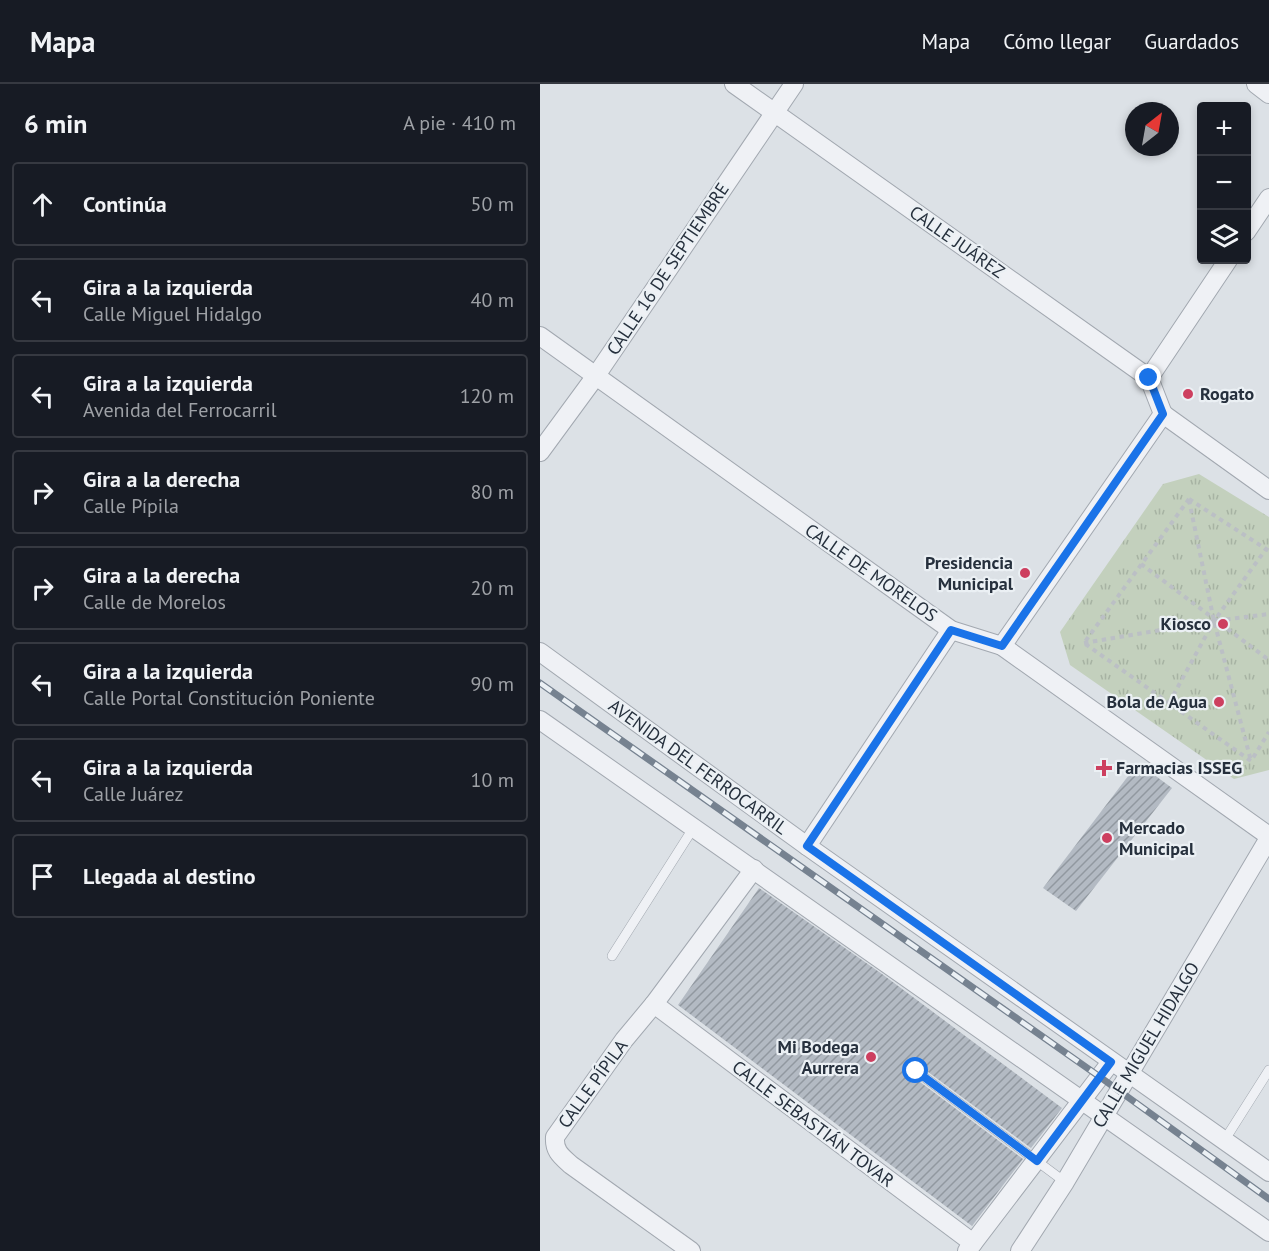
<!DOCTYPE html>
<html lang="es">
<head>
<meta charset="utf-8">
<style>
  body { margin:0; font-family:"PT Sans",sans-serif; background:#242831; color:#f1f3f6 }
  .controls { position:absolute; right:18px; top:18px; display:grid; overflow:hidden; border-radius:6px; box-shadow:0 3px 9px #0003 }
  .controls button { width:54px; height:54px; display:grid; place-items:center; padding:0; border:0; border-bottom:2px solid #363941; background:#171b24; color:#f1f3f6; font:30px sans-serif }
  .compass { position:absolute; left:585px; top:18px; width:54px; height:54px; border-radius:50%; background:#171b24; box-shadow:0 3px 9px #0003; rotate:31deg }
  .stop { position:absolute; width:18px; height:18px; margin:-14px; border:4px solid #1a73e8; border-radius:50%; background:#fff }
  .stop.end { background:#1a73e8; border-color:#fff; box-shadow:0 2px 6px #0008 }
  .list { margin:0; padding:0; list-style:none }
  h2 { display:flex; justify-content:space-between; align-items:center; height:78px; margin:0; padding:0 24px; font-size:26px }
  h2 small { font-size:20px; font-weight:400; color:#9ea1a6 }
  .list li { display:grid; grid-template-columns:39px 1fr auto; gap:18px; align-items:center; box-sizing:border-box; height:84px; margin:0 12px 12px; padding:0 12px; border:2px solid #363941; border-radius:6px }
  .list b { display:block; font-size:22px; white-space:nowrap }
  .list p { margin:0; font-size:20px; white-space:nowrap; color:#9ea1a6 }
  .list em { font-size:20px; font-style:normal; color:#9ea1a6 }
  .icon { flex:none; width:33px; height:33px; fill:none; stroke:currentColor; stroke-width:2; stroke-linecap:round; stroke-linejoin:round }
  .map { position:relative; flex:none; width:729px; height:1167px; overflow:hidden }
  header { display:flex; align-items:center; gap:36px; box-sizing:border-box; height:84px; padding:0 30px; background:#171b24; border-bottom:2px solid #363941 }
  header strong { font-size:28px }
  nav { display:flex; gap:33px; margin-inline-start:auto; font-size:21px }
  main { display:flex }
  aside { flex:1; background:#171b24 }
  .map>svg:first-child { display:block }
  .park { fill:url(#park-tufts) }
  .building { fill:url(#building-hatch) }
  .lines { fill:none; stroke-linecap:round; stroke-linejoin:round }
  .service-casing { stroke:#a2a8b0; stroke-width:10 }
  .minor-casing { stroke:#a2a8b0; stroke-width:20 }
  .path { stroke:#bbbfc5; stroke-width:4; stroke-dasharray:4.5 4.5; stroke-linecap:butt }
  .service { stroke:#eff1f5; stroke-width:9 }
  .minor { stroke:#eff1f5; stroke-width:18 }
  .rail-casing { stroke:#768290; stroke-width:7 }
  .rail { stroke:#ebf0f4; stroke-width:4.5; stroke-dasharray:14; stroke-linecap:butt }
  .route { stroke:#1a73e8; stroke-width:8 }
  .poi-dot { fill:#cd3f5f; stroke:#ebf0f4; stroke-width:2 }
  .labels { text-anchor:middle; stroke-width:4.5; stroke-linejoin:round; paint-order:stroke }
  .street-label { font-size:18px; fill:#26303d; stroke:#ebf0f4 }
  .poi-label { font-size:18px; font-weight:bold; fill:#26303d; stroke:#ebf0f4; text-anchor:end }
</style>
</head>
<body>
<header>
<strong>Mapa</strong>
<nav><a>Mapa</a><a>Cómo llegar</a><a>Guardados</a></nav>
</header>
<main>
<aside>
<h2>6 min<small>A pie · 410 m</small></h2>
<ul class="list">
<li><svg class="icon" aria-label="ahead" viewBox="0 0 24 24"><path d="M12 20V5M6 11l6-6 6 6"/></svg><div><b>Continúa</b></div><em>50 m</em></li>
<li><svg class="icon" aria-label="left" viewBox="0 0 24 24"><path d="M17 20v-9H6M10 6l-5 5 5 5"/></svg><div><b>Gira a la izquierda</b><p>Calle Miguel Hidalgo</p></div><em>40 m</em></li>
<li><svg class="icon" aria-label="left" viewBox="0 0 24 24"><path d="M17 20v-9H6M10 6l-5 5 5 5"/></svg><div><b>Gira a la izquierda</b><p>Avenida del Ferrocarril</p></div><em>120 m</em></li>
<li><svg class="icon" aria-label="right" viewBox="0 0 24 24"><path d="M7 20v-9h11M14 6l5 5-5 5"/></svg><div><b>Gira a la derecha</b><p>Calle Pípila</p></div><em>80 m</em></li>
<li><svg class="icon" aria-label="right" viewBox="0 0 24 24"><path d="M7 20v-9h11M14 6l5 5-5 5"/></svg><div><b>Gira a la derecha</b><p>Calle de Morelos</p></div><em>20 m</em></li>
<li><svg class="icon" aria-label="left" viewBox="0 0 24 24"><path d="M17 20v-9H6M10 6l-5 5 5 5"/></svg><div><b>Gira a la izquierda</b><p>Calle Portal Constitución Poniente</p></div><em>90 m</em></li>
<li><svg class="icon" aria-label="left" viewBox="0 0 24 24"><path d="M17 20v-9H6M10 6l-5 5 5 5"/></svg><div><b>Gira a la izquierda</b><p>Calle Juárez</p></div><em>10 m</em></li>
<li><svg class="icon" aria-label="arrive" viewBox="0 0 24 24"><path d="M6 21V4h12l-3 4 3 4H6"/></svg><div><b>Llegada al destino</b></div></li>
</ul>
</aside>
<div class="map">
<svg width="729" height="1167" viewBox="0 0 729 1167">
  <defs>
    <pattern id="park-tufts" width="24" height="20" patternUnits="userSpaceOnUse" patternTransform="scale(1.5)"><rect width="24" height="20" fill="#c3d0bd"/><path d="M3 7l-1-3M5 7V3M7 7l1-3M15 17l-1-3M17 17v-4M19 17l1-3" fill="none" stroke="#a7b3a3"/></pattern>
    <pattern id="building-hatch" width="6" height="6" patternUnits="userSpaceOnUse" patternTransform="scale(1.5)"><rect width="6" height="6" fill="#b3bac3"/><path d="M-1 1l2-2M0 6l6-6M5 7l2-2" fill="none" stroke="#9198a0"/></pattern>
  </defs>
  <rect width="100%" height="100%" fill="#dce1e6"/>
  <path class="park" d="M659 390 729 433V686L694 695 530 581 520 548 623 400Z"/>
  <g class="building">
    <path d="M598 679 632 704 536 827 503 804Z"/>
    <path d="M219 804 342 890 522 1024 491 1064 380 982 371 983 369 987 372 992 483 1075 432 1142 138 921Z"/>
  </g>
  <g class="lines">
    <defs>
      <g id="service">
        <path d="M72 872 154 743"/>
        <path d="M376 987 525 1098"/>
        <path d="M684 1057 729 986"/>
      </g>
      <g id="minor">
        <path d="M194 0 609 294 623 330"/>
        <path d="M716 0 729 10"/>
        <path d="M706 148 729 114"/>
        <path d="M0 252 411 546 462 562 729 752"/>
        <path d="M609 294 688 176"/>
        <path d="M623 330 729 406"/>
        <path d="M0 368 55 293 254 0"/>
        <path d="M462 562 623 330"/>
        <path d="M0 568 267 762 729 1088"/>
        <path d="M0 636 729 1148"/>
        <path d="M267 762 411 546"/>
        <path d="M114 920 433 1159"/>
        <path d="M151 1167 31 1081C21 1072 14 1067 15 1053L84 956 114 920 214 785"/>
        <path d="M427 1167 571 978"/>
        <path d="M480 1167 525 1098 729 754"/>
      </g>
    </defs>
    <use href="#service" class="service-casing"/>
    <use href="#minor" class="minor-casing"/>
    <g class="path">
      <path d="M649 415 544 559 711 677 729 648"/>
      <path d="M649 415 729 467"/>
      <path d="M649 416 674 537 711 677"/>
      <path d="M601 480 729 576"/>
      <path d="M544 559 674 537 729 530"/>
      <path d="M629 619 674 537 726 465"/>
    </g>
    <use href="#service" class="service"/>
    <use href="#minor" class="minor"/>
    <defs>
      <path id="rail" d="M0 599 560 993 729 1115"/>
    </defs>
    <use href="#rail" class="rail-casing"/>
    <use href="#rail" class="rail"/>
  </g>
  <g class="lines">
    <path class="route" d="M376 987 497 1077 571 978 267 762 411 546 462 562 623 330 609 294"/>
  </g>
  <g class="poi-dot">
    <circle cx="648" cy="310" r="6"/>
    <circle cx="485" cy="489" r="6"/>
    <circle cx="683" cy="540" r="6"/>
    <circle cx="679" cy="618" r="6"/>
    <path d="M561 675h6v6h6v6h-6v6h-6v-6h-6v-6h6z"/>
    <circle cx="567" cy="754" r="6"/>
    <circle cx="331" cy="973" r="6"/>
  </g>
  <g class="labels">
    <g class="street-label">
      <text transform="translate(417 158) rotate(35)" y="6">CALLE JUÁREZ</text>
      <text transform="translate(128 185) rotate(-56)" y="6">CALLE 16 DE SEPTIEMBRE</text>
      <text transform="translate(331 489) rotate(35)" y="6">CALLE DE MORELOS</text>
      <text transform="translate(158 683) rotate(36)" y="6">AVENIDA DEL FERROCARRIL</text>
      <text transform="translate(606 961) rotate(-59)" y="6">CALLE MIGUEL HIDALGO</text>
      <text transform="translate(53 1000) rotate(-54)" y="6">CALLE PÍPILA</text>
      <text transform="translate(273 1040) rotate(37)" y="6">CALLE SEBASTIÁN TOVAR</text>
    </g>
    <g class="poi-label">
      <text x="660" y="316" text-anchor="start">Rogato</text>
      <text x="473" y="485">Presidencia<tspan x="473" dy="21">Municipal</tspan></text>
      <text x="671" y="546">Kiosco</text>
      <text x="667" y="624">Bola de Agua</text>
      <text x="576" y="690" text-anchor="start">Farmacias ISSEG</text>
      <text x="579" y="750" text-anchor="start">Mercado<tspan x="579" dy="21">Municipal</tspan></text>
      <text x="319" y="969">Mi Bodega<tspan x="319" dy="21">Aurrera</tspan></text>
    </g>
  </g>
</svg>
<div class="controls">
<button>+</button>
<button>−</button>
<button><svg class="icon" aria-label="layers" viewBox="0 0 24 24"><path d="M12 4l9 5-9 5-9-5zM3 14l9 5 9-5"/></svg></button>
</div>
<svg class="compass" viewBox="-18 -18 36 36"><path d="M0-13l5 13h-10z" fill="#e53935"/><path d="M0 13l5-13h-10z" fill="#9ea1a6"/></svg>
<div class="stop" style="left:376px;top:987px"></div>
<div class="stop end" style="left:609px;top:294px"></div>
</div>
</main>
</body>
</html>
